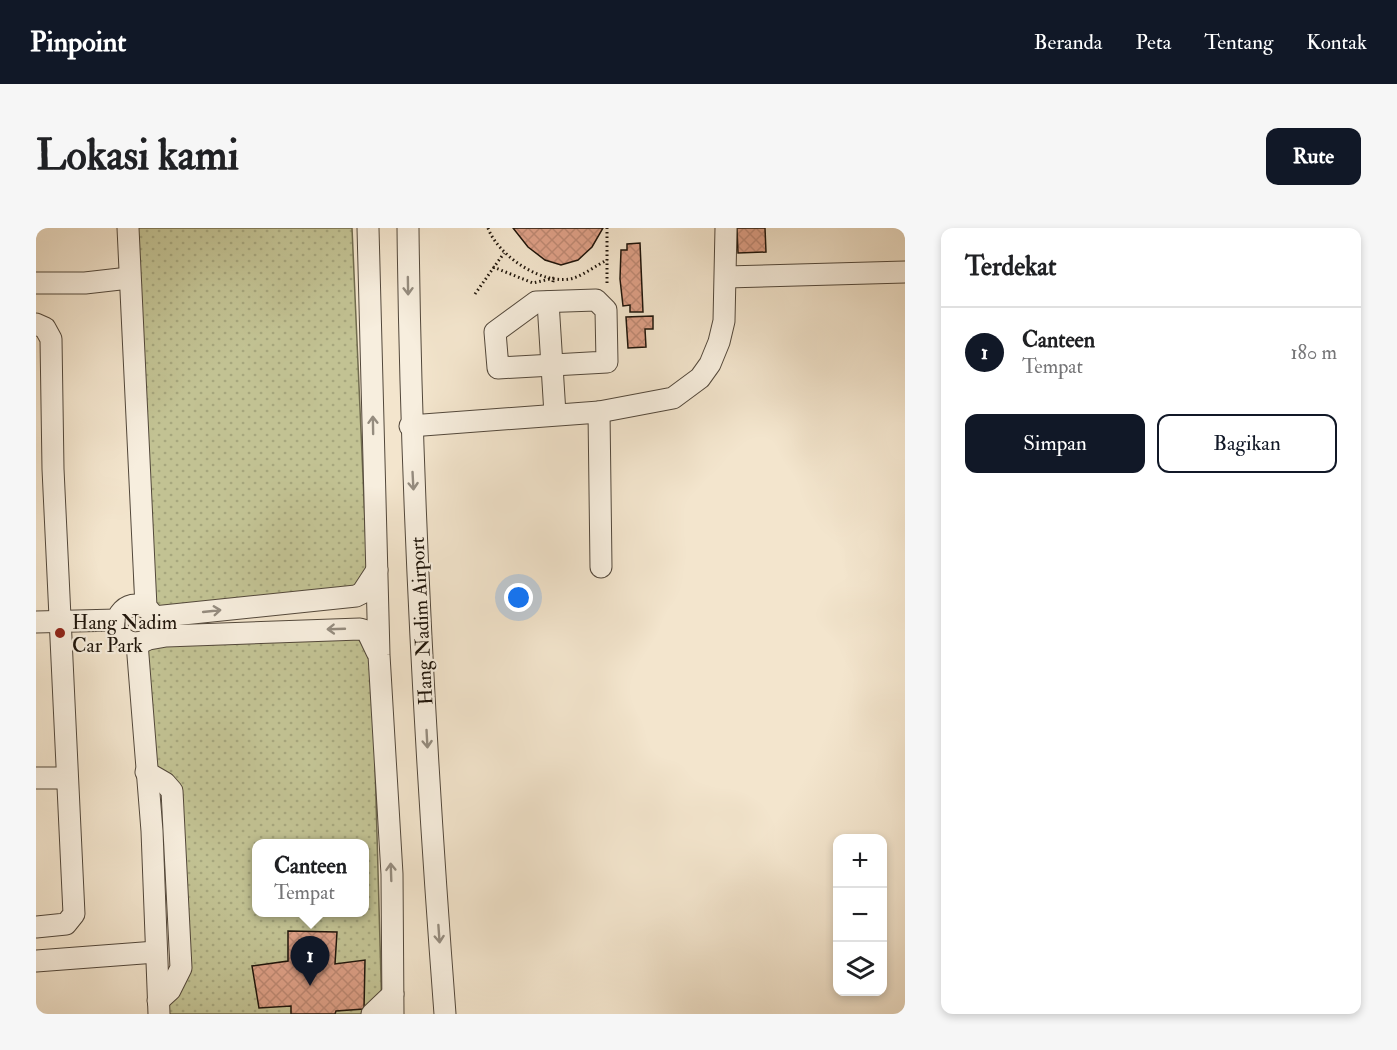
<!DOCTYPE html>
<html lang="id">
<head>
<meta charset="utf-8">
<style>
  body { margin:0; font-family:"IM FELL Double Pica",serif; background:#f6f6f6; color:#202124 }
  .controls { position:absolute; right:18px; bottom:18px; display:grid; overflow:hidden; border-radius:12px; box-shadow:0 3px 9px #0003 }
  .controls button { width:54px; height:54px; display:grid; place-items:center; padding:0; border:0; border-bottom:2px solid #e0e0e0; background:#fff; color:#202124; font:30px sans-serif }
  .you { position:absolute; left:483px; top:370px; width:21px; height:21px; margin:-15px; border:4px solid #fff; border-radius:50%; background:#1a73e8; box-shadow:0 0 0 9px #1a73e833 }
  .badge { display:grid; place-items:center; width:39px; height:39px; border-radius:50%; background:#111827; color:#fff; font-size:20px; font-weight:700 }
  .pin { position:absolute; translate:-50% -50px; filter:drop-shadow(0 2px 3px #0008) }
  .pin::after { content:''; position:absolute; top:32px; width:21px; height:18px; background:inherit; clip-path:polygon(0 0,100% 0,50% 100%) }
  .popup { position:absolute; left:216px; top:611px; width:117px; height:78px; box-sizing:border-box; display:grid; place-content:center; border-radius:12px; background:#fff; filter:drop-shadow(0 2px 4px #0005); font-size:20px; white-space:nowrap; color:#757577 }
  .popup b { font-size:22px; color:#202124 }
  .popup::after { content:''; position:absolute; left:50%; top:100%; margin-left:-12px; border:12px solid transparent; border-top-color:#fff }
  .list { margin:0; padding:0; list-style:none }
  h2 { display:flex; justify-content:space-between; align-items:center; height:78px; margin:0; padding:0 24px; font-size:26px }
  h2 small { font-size:20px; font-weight:400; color:#757577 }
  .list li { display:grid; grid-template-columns:39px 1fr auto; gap:18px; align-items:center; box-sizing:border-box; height:90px; padding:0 24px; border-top:2px solid #e0e0e0 }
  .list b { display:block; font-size:22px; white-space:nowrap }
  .list p { margin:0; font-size:20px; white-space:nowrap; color:#757577 }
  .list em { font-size:20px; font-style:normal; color:#757577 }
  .actions { display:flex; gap:12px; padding:18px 24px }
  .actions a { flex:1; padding:14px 0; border:2px solid #111827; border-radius:12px; text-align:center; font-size:21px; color:#111827 }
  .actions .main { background:#111827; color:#fff }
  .icon { flex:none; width:33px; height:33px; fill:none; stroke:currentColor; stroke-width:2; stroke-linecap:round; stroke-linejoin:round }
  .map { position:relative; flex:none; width:869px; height:786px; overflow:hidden; border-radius:12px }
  header { display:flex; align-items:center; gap:36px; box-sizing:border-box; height:84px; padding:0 30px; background:#111827; color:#fff }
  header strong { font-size:28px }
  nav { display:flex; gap:33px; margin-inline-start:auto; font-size:21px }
  .intro { display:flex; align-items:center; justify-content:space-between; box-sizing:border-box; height:144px; padding:0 36px }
  h1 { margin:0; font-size:42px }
  .button { padding:15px 27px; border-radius:12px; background:#111827; color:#fff; font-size:21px; font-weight:700 }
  main { display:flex; gap:36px; padding:0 36px }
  aside { flex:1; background:#fff; border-radius:12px; box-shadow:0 3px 9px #0003 }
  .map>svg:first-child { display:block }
  .grass { fill:url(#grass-dots); stroke:#706b4e; stroke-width:1.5; fill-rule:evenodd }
  .building { fill:url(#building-cross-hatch); stroke:#1e140a; stroke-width:1.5 }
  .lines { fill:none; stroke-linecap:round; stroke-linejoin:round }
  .minor-casing { stroke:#53483b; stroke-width:23 }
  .path { stroke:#1e140a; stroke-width:3; stroke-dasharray:1.5 3; stroke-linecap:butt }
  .minor { stroke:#f7eede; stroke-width:21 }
  .oneway { stroke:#958c7f }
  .poi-dot { fill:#8f2418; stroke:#f7eede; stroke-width:2 }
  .labels { text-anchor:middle; stroke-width:4.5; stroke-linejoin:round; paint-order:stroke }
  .street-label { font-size:20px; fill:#1e140a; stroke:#f7eede }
  .poi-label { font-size:20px; fill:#1e140a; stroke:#f7eede; text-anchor:start }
</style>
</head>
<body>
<header>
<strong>Pinpoint</strong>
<nav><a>Beranda</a><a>Peta</a><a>Tentang</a><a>Kontak</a></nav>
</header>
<div class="intro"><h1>Lokasi kami</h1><a class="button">Rute</a></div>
<main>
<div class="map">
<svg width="869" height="786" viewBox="0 0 869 786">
  <defs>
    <pattern id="grass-dots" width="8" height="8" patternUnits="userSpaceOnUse" patternTransform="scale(1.5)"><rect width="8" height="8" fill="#c2c293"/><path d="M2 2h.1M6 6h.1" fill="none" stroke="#a6a67d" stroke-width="1.8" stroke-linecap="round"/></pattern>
    <pattern id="building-cross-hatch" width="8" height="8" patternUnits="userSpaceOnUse" patternTransform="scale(1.5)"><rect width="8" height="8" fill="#dd9f86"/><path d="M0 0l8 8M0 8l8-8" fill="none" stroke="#bd8872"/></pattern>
  </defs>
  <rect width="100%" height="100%" fill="#f3e5cd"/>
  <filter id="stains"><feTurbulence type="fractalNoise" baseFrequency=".00333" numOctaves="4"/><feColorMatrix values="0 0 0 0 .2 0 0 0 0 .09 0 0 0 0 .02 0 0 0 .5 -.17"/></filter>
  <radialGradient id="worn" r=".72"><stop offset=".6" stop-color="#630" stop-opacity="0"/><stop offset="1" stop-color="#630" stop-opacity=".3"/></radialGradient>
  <g class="grass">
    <path d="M86 0H316L331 339 315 363 111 379 99 371Z"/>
    <path d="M319 407 336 428 346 786H126L145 760 139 562 118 541 111 418ZM220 616H328V684H220Z"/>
  </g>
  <g class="building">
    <path d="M477 0H567L556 19 542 32 525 37 509 32 492 19Z"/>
    <path d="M701 0H729L730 24 702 25Z"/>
    <path d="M604 15 607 84H594V77L587 78 584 51 585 22H591V16Z"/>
    <path d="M617 88V101H609L610 119 592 120 590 89Z"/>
    <path d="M252 703 301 704 299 736 329 732 328 781 300 783 299 786H255V778L223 780 216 738 252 733Z"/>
  </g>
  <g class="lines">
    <defs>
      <g id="minor">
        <path d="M92 0 110 379"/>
        <path d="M332 0 343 427 356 646 357 786"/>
        <path d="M372 0C375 262 389 524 409 786"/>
        <path d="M690 49 869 44"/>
        <path d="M0 55H49L93 50"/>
        <path d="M560 72 570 82 571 134 462 140 459 104 500 74Z"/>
        <path d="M512 74 519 186"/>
        <path d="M0 96 9 100 15 111 17 241 38 686 30 696 0 699"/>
        <path d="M563 184 565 339"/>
        <path d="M374 198 563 184 637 170 664 150 674 136 683 114 688 93 690 0"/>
        <circle cx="100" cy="396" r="19"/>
        <path d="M118 389 320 368 326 365 341 342"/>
        <path d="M0 394 81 392"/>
        <path d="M113 411 130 408 324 401 331 403 341 424"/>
        <path d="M101 415 116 603 123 786"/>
        <path d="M110 544 129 555 136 563 145 740 134 762 122 773"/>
        <path d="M0 550H30"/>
        <path d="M0 733 120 724"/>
        <path d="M336 786 357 766"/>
      </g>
    </defs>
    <use href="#minor" class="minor-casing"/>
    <g class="path">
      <path d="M452 0C462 28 508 59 538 50 549 46 561 37 571 32"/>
      <path d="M457 39 497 55 518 50 516 57"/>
      <path d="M571 55V0"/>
      <path d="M439 66 468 25"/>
    </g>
    <use href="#minor" class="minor"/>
  </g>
  <defs><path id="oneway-shaft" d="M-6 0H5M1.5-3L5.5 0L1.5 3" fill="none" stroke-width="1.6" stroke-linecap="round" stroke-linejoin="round" transform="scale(1.5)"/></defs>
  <g class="oneway">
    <use href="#oneway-shaft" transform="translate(372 58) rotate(89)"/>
    <use href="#oneway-shaft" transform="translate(337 197) rotate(-91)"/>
    <use href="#oneway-shaft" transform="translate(377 253) rotate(87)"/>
    <use href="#oneway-shaft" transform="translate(176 383) rotate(-6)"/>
    <use href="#oneway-shaft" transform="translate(300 401) rotate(178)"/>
    <use href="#oneway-shaft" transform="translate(391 511) rotate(87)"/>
    <use href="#oneway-shaft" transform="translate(355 644) rotate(-92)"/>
    <use href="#oneway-shaft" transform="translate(403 706) rotate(86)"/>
  </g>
  <circle class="poi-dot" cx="24" cy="405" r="6"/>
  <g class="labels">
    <g class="street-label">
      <text transform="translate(385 393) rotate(-93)" y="7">Hang Nadim Airport</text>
    </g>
    <g class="poi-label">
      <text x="36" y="401">Hang Nadim<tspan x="36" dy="23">Car Park</tspan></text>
    </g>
  </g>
  <rect width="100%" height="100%" filter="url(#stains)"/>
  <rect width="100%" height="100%" fill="url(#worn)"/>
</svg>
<div class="controls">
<button>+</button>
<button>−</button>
<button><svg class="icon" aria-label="layers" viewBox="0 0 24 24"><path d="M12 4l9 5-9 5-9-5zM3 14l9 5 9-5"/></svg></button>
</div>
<div class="you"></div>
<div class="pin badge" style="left:274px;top:758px">1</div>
<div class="popup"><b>Canteen</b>Tempat</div>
</div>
<aside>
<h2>Terdekat<small></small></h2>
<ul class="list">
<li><span class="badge">1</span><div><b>Canteen</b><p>Tempat</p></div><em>180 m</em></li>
</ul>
<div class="actions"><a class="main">Simpan</a><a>Bagikan</a></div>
</aside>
</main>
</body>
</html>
